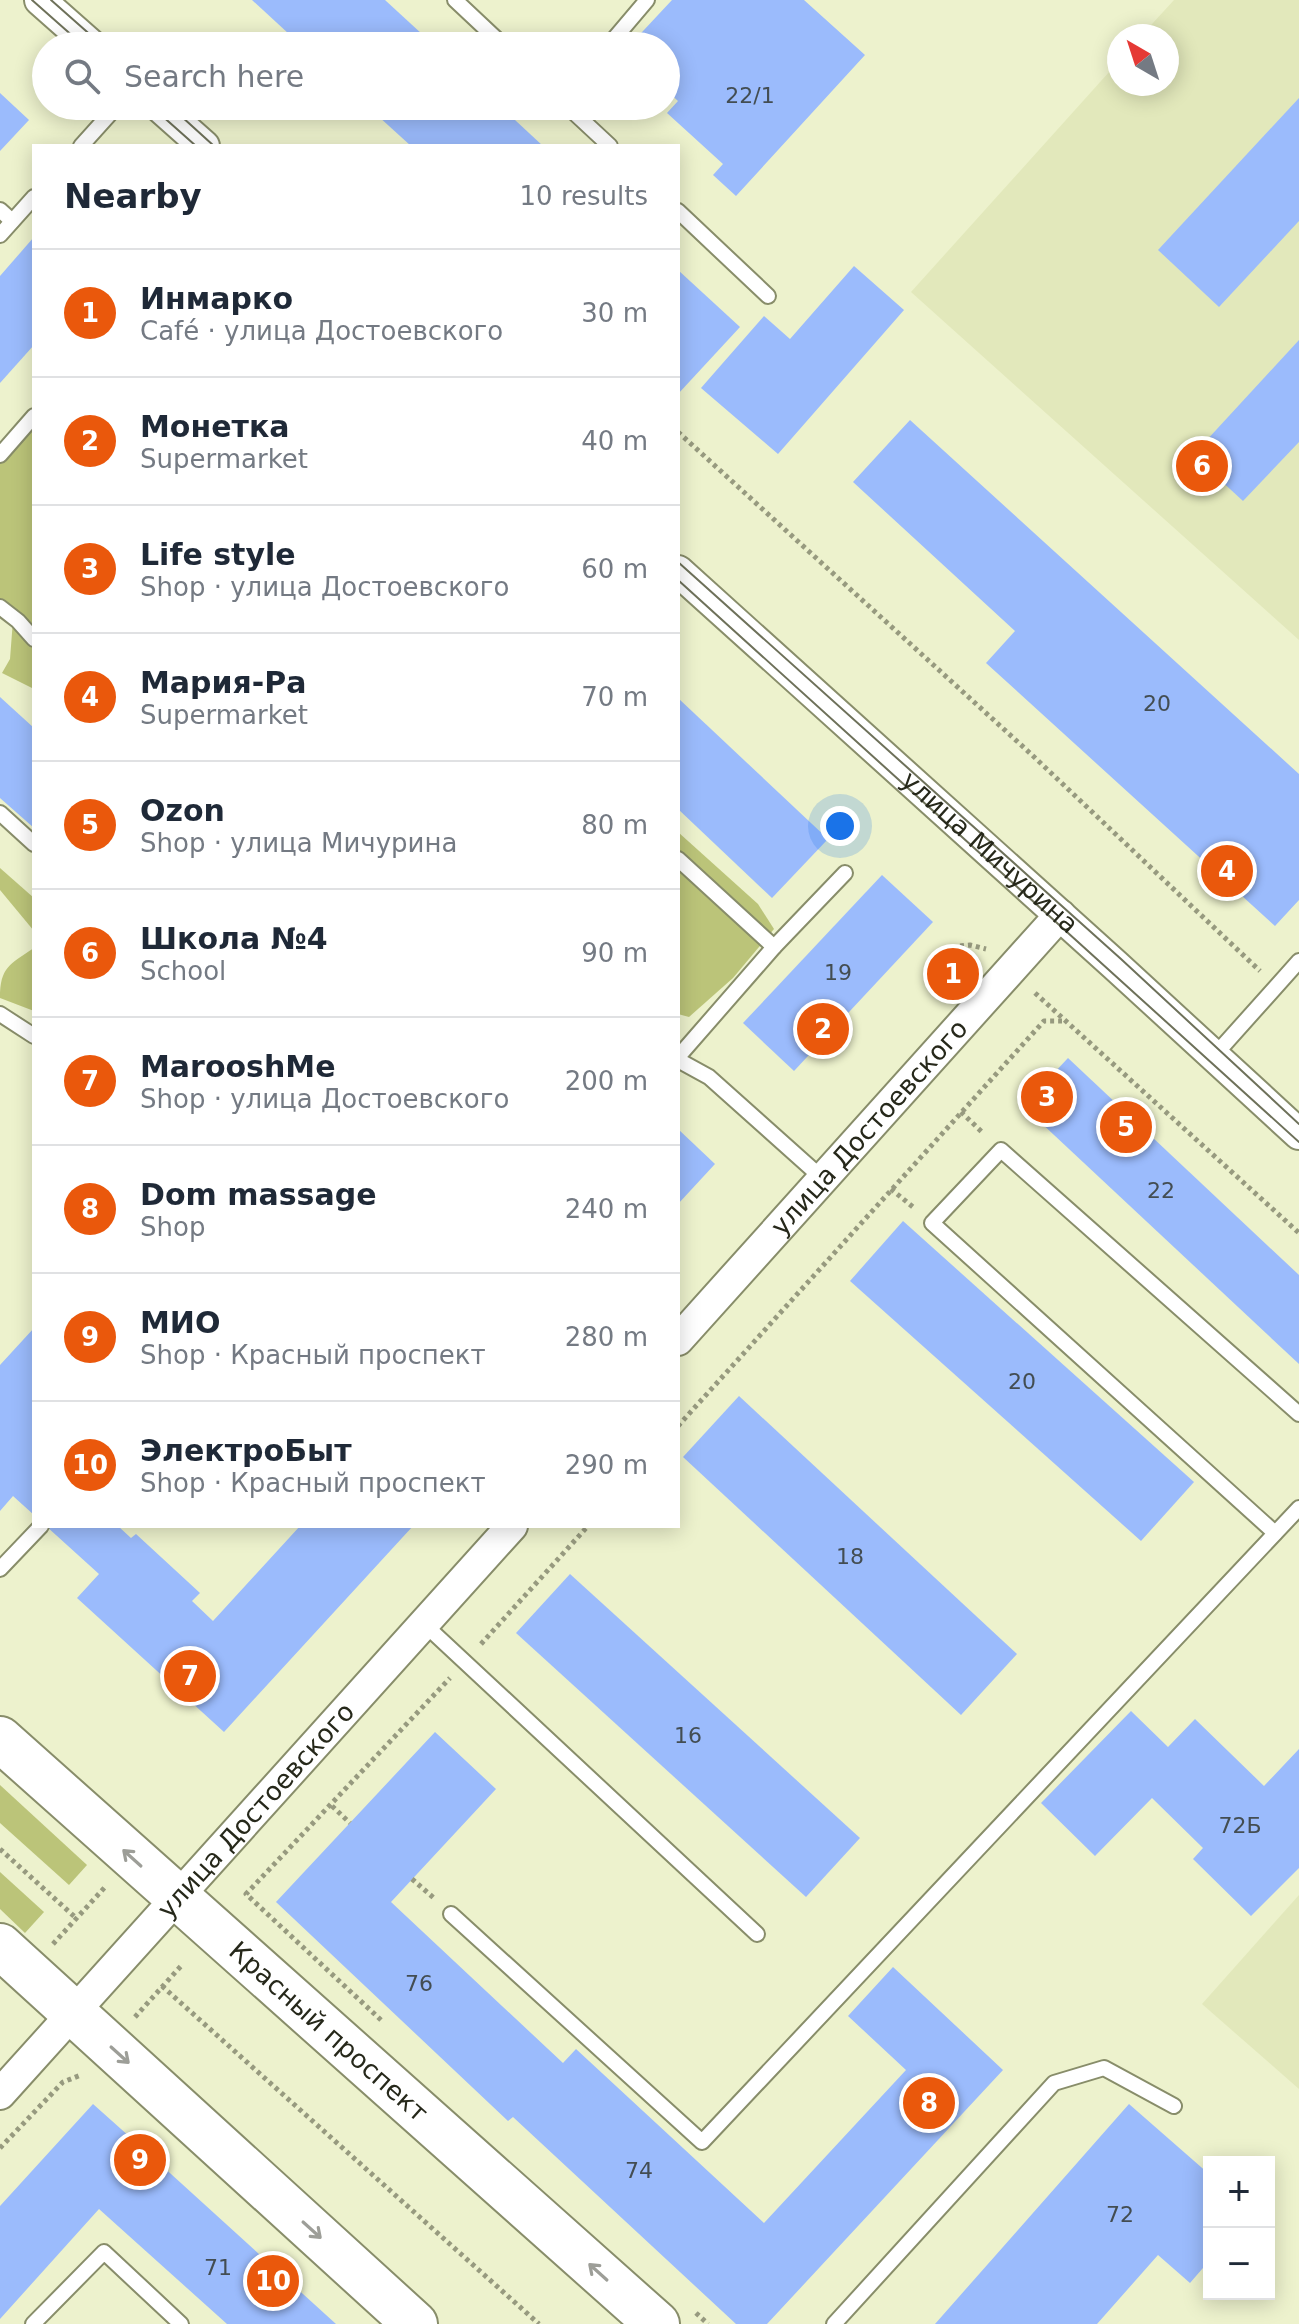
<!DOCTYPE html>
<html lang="en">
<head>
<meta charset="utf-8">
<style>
  body { margin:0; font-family:"DejaVu Sans",sans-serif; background:#f2f2f3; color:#1f2937 }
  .controls { position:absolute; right:24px; bottom:24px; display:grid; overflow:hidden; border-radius:0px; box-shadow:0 4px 20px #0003 }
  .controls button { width:72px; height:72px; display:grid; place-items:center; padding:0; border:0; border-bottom:2px solid #e0e1e3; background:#fff; color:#1f2937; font:40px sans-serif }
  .compass { position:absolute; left:1107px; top:24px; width:72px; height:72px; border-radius:50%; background:#fff; box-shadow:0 4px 20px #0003; rotate:321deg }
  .you { position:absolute; left:840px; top:826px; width:28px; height:28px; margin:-20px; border:6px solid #fff; border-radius:50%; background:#1a73e8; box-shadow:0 0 0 12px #1a73e833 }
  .badge { display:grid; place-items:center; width:52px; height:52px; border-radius:50%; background:#ea580c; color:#fff; font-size:26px; font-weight:700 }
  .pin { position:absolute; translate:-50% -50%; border:4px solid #fff; box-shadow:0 2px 8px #0006 }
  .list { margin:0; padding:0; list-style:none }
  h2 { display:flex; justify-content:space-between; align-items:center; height:104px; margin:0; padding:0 32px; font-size:34px }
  h2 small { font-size:26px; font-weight:400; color:#747a83 }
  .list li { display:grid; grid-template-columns:52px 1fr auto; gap:24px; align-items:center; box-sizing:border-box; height:128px; padding:0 32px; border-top:2px solid #e0e1e3 }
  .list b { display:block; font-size:30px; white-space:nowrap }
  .list p { margin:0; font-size:26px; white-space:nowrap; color:#747a83 }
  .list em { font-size:26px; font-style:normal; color:#747a83 }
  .icon { flex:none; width:44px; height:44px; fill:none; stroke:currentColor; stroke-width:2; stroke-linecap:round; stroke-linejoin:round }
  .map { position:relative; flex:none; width:1299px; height:2324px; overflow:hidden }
  .search { position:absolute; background:#fff; box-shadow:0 4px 20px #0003; left:32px; top:32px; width:648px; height:88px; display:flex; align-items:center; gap:20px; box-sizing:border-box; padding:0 28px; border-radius:44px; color:#747a83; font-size:30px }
  .panel { position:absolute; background:#fff; box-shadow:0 4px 20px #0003; left:32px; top:144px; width:648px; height:1384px; border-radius:0px }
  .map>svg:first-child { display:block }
  .built { fill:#e2e8bb }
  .green { fill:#bbc479 }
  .building { fill:#9bbbfc }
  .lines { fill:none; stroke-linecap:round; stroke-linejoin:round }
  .service-casing { stroke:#888d6a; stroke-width:18 }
  .minor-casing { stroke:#888d6a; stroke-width:34 }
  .primary-casing { stroke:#888d6a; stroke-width:48 }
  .path { stroke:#979a7f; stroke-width:5; stroke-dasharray:4 4; stroke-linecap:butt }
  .service { stroke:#fff; stroke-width:14 }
  .minor { stroke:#fff; stroke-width:30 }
  .primary { stroke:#fff; stroke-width:44 }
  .tram { stroke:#6e715a; stroke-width:2 }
  .oneway { stroke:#9d9e98 }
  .labels { text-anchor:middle; stroke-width:6; stroke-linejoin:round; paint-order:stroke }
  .number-label { font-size:22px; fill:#434d52 }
  .street-label { font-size:26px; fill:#26281a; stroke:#faffe1 }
</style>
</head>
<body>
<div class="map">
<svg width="1299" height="2324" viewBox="0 0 1299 2324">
  <rect width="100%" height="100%" fill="#edf2cd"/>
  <g class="built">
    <path d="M1174 0H1299V640L911 292 1119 61V84H1167V36H1141Z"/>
    <path d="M1299 1895V2089L1202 2004Z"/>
  </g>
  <g class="green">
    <path d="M34 415V689L2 673 10 659 13 620 0 609V456Z"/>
    <path d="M678 832 758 904 774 929 733 978 689 1017 678 1014Z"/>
    <path d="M0 868 34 898V931L0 890Z"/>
    <path d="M34 948V1011L0 998C0 967 10 964 34 948Z"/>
    <path d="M0 1785 87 1865 69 1885 0 1823Z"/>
    <path d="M0 1872 44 1912 25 1933 0 1909Z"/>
  </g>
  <g class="building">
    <path d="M252 0H385L435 46H302Z"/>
    <path d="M672 0H804L865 55 736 196 713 175 723 164 667 113 678 101 666 90V46H629Z"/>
    <path d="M0 93 29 120 0 151Z"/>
    <path d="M1299 98V221L1219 307 1158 250Z"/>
    <path d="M367 106H500L543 146H411Z"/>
    <path d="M34 237V345L0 383V276Z"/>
    <path d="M854 266 904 310 778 454 701 388 764 316 790 339Z"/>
    <path d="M678 270 740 327 678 394Z"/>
    <path d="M1299 340V442L1243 501 1193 455Z"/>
    <path d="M910 420 1299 774V900L1275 926 986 663 1015 631 853 482Z"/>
    <path d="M0 697 34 728V828L0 798Z"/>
    <path d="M678 698 828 839 772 898 678 809Z"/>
    <path d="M882 875 933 922 794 1071 743 1023Z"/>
    <path d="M1068 1058 1299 1275V1364L1023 1106Z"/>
    <path d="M678 1129 715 1164 678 1204Z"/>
    <path d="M903 1221 1194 1482 1141 1541 850 1281Z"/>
    <path d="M34 1328V1515L13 1496 0 1511V1365Z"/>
    <path d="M739 1396 1017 1654 961 1715 683 1457Z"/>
    <path d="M46 1526H118L131 1538 136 1534 200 1593 192 1601 213 1621 300 1526H413L224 1732 77 1598 99 1574Z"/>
    <path d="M570 1574 860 1838 806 1897 516 1633Z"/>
    <path d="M1131 1711 1168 1747 1195 1719 1264 1786 1299 1749V1868L1251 1916 1193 1859 1203 1848 1152 1798 1095 1856 1041 1803Z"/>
    <path d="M435 1732 496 1789 391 1902 563 2063 576 2049 764 2223 906 2070 848 2016 893 1967 1003 2070 767 2324H736L513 2117 508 2121 276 1902Z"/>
    <path d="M93 2104 149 2154 336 2324H227L99 2209 0 2319V2206Z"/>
    <path d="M1129 2104 1209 2174V2261L1190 2283 1158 2255 1097 2324H935Z"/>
  </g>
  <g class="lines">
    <defs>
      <g id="service">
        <path d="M455 0 504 46"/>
        <path d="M608 46 647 0"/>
        <path d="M567 106 610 146"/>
        <path d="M81 146 117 106"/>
        <path d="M0 210 12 221"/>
        <path d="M678 211 768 296"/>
        <path d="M0 235 34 197"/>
        <path d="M0 455 34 416"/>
        <path d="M0 607 18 621 34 639"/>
        <path d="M0 813 34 844"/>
        <path d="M678 859 774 947 845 873"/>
        <path d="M0 1014 34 1036"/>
        <path d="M1214 1056 1299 961"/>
        <path d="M678 1057 774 947"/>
        <path d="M678 1060 709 1077 822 1178"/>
        <path d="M1275 1533 932 1223 1001 1150 1299 1414"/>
        <path d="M0 1569 41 1526"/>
        <path d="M423 1623 757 1934"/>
        <path d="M451 1914 702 2142 1299 1508"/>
        <path d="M33 2324 104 2252 181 2324"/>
        <path d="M834 2324 1054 2083 1104 2068 1174 2106"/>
      </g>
      <g id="minor">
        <path d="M40 0 92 46"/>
        <path d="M159 106 204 146"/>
        <path id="s1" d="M678 571 1115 965 1299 1134"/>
        <path id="s2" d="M678 1340 1060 915"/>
        <path id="s3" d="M0 2094 512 1526"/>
      </g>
      <g id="primary">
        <path id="s4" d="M0 1739 657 2324"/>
        <path d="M0 1946 415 2324"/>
      </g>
    </defs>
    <use href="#service" class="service-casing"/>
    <use href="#minor" class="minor-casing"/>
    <use href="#primary" class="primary-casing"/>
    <g class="path">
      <path d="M678 432 1031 754 1260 971"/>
      <path d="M960 946 970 945 986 949"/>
      <path d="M1035 993 1299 1233"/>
      <path d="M961 1112 983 1133"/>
      <path d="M891 1189 913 1207"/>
      <path d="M678 1426 1044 1021H1062"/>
      <path d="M481 1644 588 1526"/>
      <path d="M332 1806 350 1823"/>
      <path d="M0 1849 76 1918"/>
      <path d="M412 1879 435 1899"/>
      <path d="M53 1944 106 1886"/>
      <path d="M162 1986 539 2324"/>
      <path d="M135 2017 181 1966"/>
      <path d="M381 2020 246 1894 450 1678"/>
      <path d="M0 2148 63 2082 81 2075"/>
      <path d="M696 2313 708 2324"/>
    </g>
    <use href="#service" class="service"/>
    <use href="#minor" class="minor"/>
    <use href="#primary" class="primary"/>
    <g class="tram">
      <path d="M32 0 84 46"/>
      <path d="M51 0 103 46"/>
      <path d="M151 106 196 146"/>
      <path d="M170 106 214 146"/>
      <path d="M678 562 1121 959 1299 1124"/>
      <path d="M678 580 1299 1142"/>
    </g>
  </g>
  <defs><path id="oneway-shaft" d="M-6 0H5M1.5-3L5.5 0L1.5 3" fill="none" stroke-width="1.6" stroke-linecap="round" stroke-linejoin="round" transform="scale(2)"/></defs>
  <g class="oneway">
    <use href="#oneway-shaft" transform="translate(132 1858) rotate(-138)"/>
    <use href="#oneway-shaft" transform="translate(120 2055) rotate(42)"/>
    <use href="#oneway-shaft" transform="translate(312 2230) rotate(42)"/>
    <use href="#oneway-shaft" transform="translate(598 2272) rotate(-138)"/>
  </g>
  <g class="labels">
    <g class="number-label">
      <text x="750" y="103">22/1</text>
      <text x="1157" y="711">20</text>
      <text x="838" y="980">19</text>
      <text x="1161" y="1198">22</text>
      <text x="1022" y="1389">20</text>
      <text x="850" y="1564">18</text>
      <text x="688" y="1743">16</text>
      <text x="1240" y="1833">72Б</text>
      <text x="419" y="1991">76</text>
      <text x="639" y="2178">74</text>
      <text x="1120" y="2222">72</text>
      <text x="218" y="2275">71</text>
    </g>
    <g class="street-label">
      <text dy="9" stroke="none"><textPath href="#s1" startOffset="420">улица Мичурина</textPath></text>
      <text dy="9" stroke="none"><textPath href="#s2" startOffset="286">улица Достоевского</textPath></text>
      <text dy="9" stroke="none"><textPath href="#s3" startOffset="382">улица Достоевского</textPath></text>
      <text dy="9" stroke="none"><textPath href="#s4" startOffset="440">Красный проспект</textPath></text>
    </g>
  </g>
</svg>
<div class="controls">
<button>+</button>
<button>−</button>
</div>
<svg class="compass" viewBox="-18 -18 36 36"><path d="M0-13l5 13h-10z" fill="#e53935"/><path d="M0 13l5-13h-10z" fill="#747a83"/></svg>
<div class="you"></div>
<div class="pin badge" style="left:953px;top:974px">1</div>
<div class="pin badge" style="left:823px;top:1029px">2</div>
<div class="pin badge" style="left:1047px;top:1097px">3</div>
<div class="pin badge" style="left:1227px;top:871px">4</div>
<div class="pin badge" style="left:1126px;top:1127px">5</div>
<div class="pin badge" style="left:1202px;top:466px">6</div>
<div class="pin badge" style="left:190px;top:1676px">7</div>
<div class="pin badge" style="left:929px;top:2103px">8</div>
<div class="pin badge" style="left:140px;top:2160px">9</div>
<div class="pin badge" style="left:273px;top:2281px">10</div>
<div class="search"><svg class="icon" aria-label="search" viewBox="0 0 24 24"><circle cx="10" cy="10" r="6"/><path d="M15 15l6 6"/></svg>Search here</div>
<section class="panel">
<h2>Nearby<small>10 results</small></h2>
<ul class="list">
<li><span class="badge">1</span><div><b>Инмарко</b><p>Café · улица Достоевского</p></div><em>30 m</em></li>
<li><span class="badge">2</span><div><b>Монетка</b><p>Supermarket</p></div><em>40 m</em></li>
<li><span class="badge">3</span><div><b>Life style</b><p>Shop · улица Достоевского</p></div><em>60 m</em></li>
<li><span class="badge">4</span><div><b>Мария-Ра</b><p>Supermarket</p></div><em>70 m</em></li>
<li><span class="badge">5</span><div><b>Ozon</b><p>Shop · улица Мичурина</p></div><em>80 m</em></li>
<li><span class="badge">6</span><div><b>Школа №4</b><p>School</p></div><em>90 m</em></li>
<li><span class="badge">7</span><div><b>MarooshMe</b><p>Shop · улица Достоевского</p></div><em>200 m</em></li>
<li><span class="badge">8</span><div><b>Dom massage</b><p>Shop</p></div><em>240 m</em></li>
<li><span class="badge">9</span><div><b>МИО</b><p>Shop · Красный проспект</p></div><em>280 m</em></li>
<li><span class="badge">10</span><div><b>ЭлектроБыт</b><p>Shop · Красный проспект</p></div><em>290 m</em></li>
</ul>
</section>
</div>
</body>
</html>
